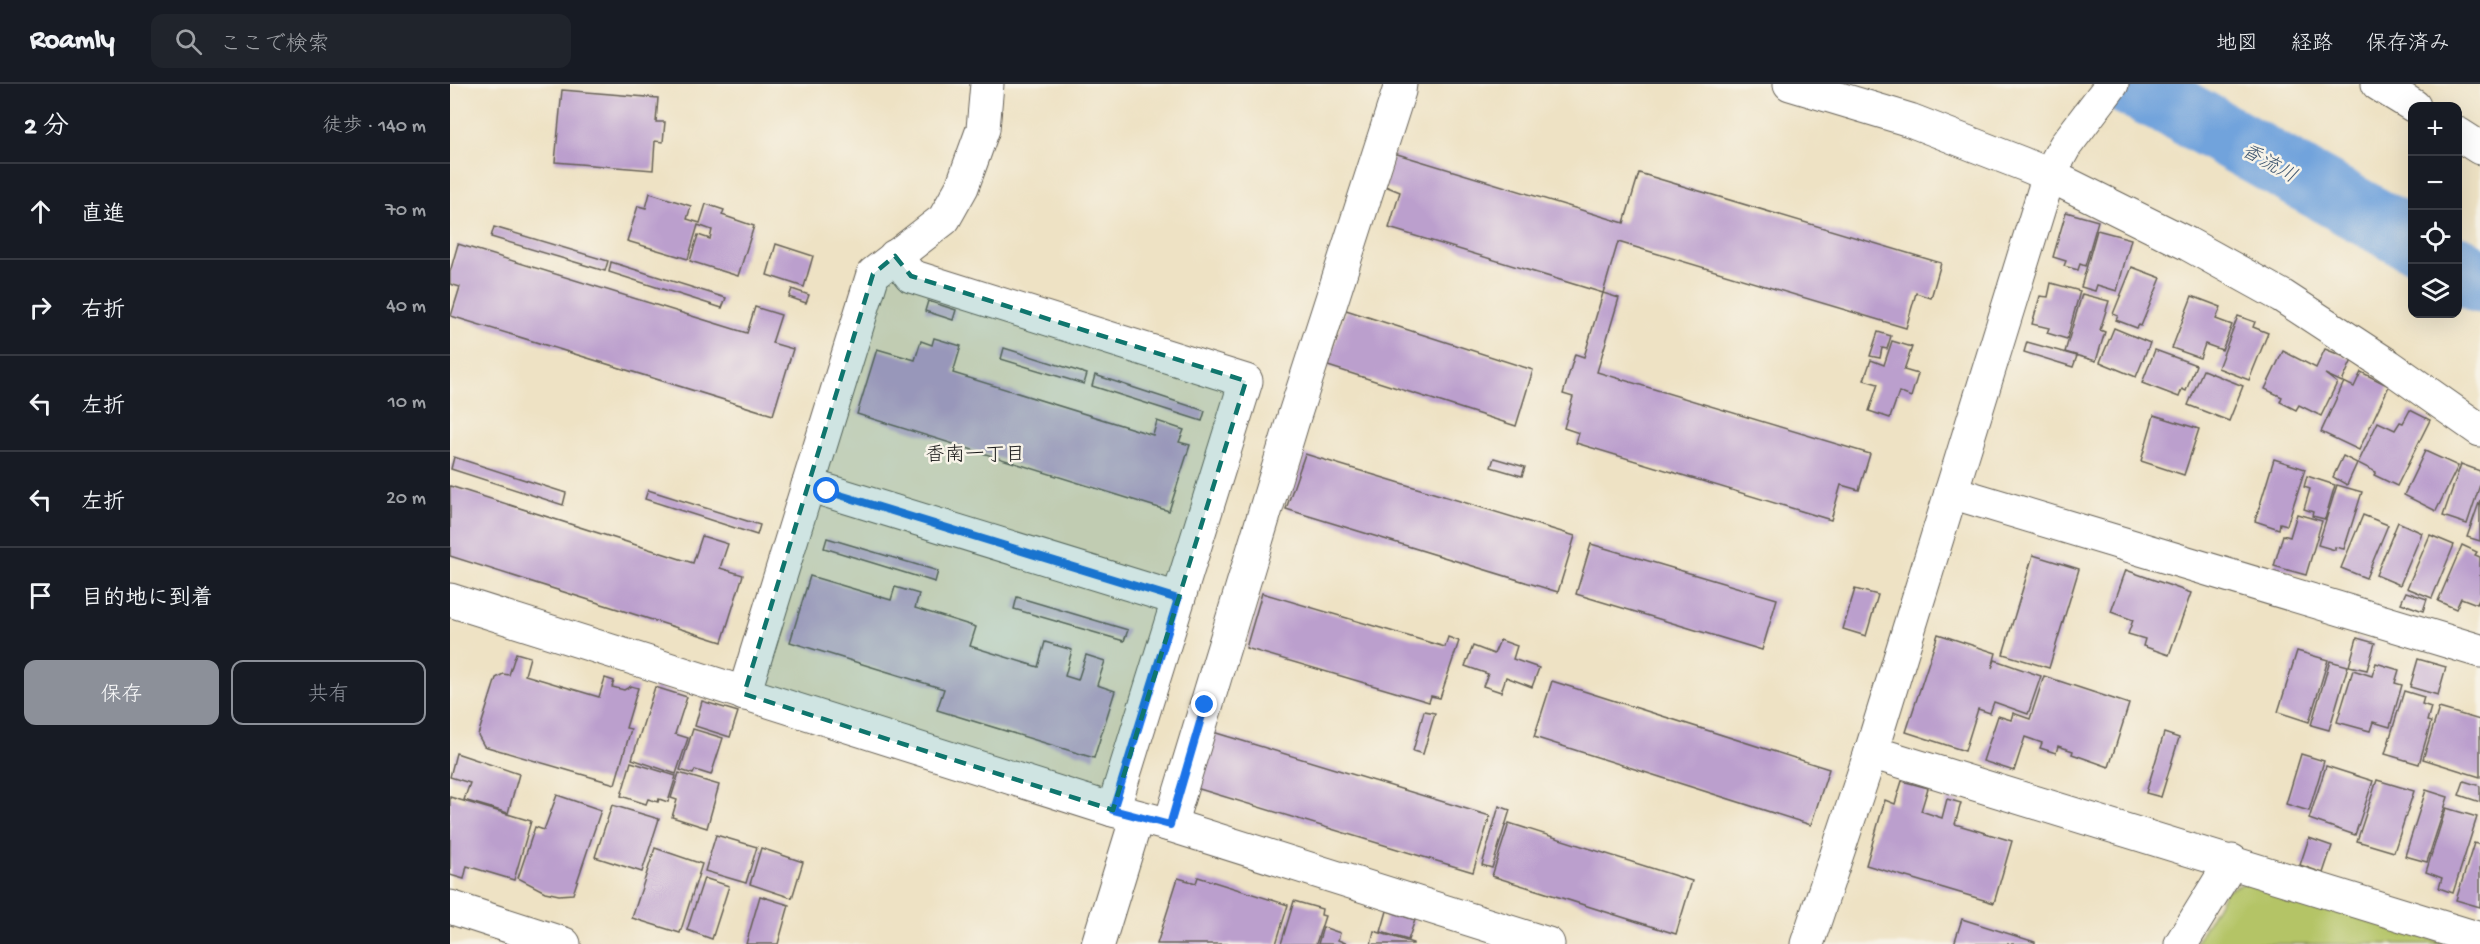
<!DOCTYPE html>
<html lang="ja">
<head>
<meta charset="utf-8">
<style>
  body { margin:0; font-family:"Gochi Hand","Klee One",sans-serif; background:#20242c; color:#f1f3f6 }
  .controls { position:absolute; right:18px; top:18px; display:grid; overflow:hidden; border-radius:12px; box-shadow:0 6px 24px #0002 }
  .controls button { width:54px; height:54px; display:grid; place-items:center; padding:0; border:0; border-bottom:2px solid #363941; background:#171b24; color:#f1f3f6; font:30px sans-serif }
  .stop { position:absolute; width:18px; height:18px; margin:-14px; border:4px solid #1a73e8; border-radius:50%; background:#fff }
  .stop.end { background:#1a73e8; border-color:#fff; box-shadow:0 2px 6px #0008 }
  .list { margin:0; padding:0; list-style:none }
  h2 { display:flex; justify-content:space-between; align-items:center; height:78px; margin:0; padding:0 24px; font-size:26px }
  h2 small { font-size:20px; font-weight:400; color:#9ea1a6 }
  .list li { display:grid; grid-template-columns:39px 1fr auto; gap:18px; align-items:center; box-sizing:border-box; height:96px; padding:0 24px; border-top:2px solid #363941 }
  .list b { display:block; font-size:22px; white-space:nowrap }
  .list em { font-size:20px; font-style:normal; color:#9ea1a6 }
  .actions { display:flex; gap:12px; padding:18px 24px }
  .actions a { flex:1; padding:14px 0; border:2px solid #8c9099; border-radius:12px; text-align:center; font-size:21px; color:#8c9099 }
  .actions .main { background:#8c9099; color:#fff }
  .icon { flex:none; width:33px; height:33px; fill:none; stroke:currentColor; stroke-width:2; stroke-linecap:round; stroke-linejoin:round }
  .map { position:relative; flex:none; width:2030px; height:860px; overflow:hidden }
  header { display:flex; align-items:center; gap:36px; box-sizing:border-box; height:84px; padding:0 30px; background:#171b24; border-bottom:2px solid #363941 }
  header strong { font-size:28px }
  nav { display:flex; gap:33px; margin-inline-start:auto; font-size:21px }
  .search { width:420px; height:54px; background:#20242c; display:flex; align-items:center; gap:15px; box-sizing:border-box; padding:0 21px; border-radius:12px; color:#9ea1a6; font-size:22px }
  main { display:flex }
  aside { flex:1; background:#171b24 }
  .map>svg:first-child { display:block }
  .green { fill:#b4c466; stroke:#687041; stroke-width:1.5 }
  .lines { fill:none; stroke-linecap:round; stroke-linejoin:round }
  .river { stroke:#71a3dc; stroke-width:63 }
  .building { fill:#bb9fcd }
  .minor-casing { stroke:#666157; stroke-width:35 }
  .minor { stroke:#fff; stroke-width:33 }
  .route { stroke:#1a73e8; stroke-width:8 }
  .marked { fill:#0f766e; fill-opacity:0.2; stroke:#0f766e; stroke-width:4.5; stroke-dasharray:12 8; stroke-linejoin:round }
  .labels { text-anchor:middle; stroke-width:5; stroke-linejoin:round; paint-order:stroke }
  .water-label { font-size:20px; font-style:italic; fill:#425972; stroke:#f7f3e8 }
  .neighbourhood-label { font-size:20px; fill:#1c1c1c; stroke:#f7f3e8 }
</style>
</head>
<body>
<header>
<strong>Roamly</strong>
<div class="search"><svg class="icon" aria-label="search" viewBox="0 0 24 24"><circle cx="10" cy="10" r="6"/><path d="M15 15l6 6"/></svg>ここで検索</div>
<nav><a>地図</a><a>経路</a><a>保存済み</a></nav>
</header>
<main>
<aside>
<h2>2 分<small>徒歩 · 140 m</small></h2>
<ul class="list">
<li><svg class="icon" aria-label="ahead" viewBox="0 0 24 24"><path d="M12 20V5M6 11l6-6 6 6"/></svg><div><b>直進</b></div><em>70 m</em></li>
<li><svg class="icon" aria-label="right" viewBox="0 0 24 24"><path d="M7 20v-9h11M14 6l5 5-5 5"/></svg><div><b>右折</b></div><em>40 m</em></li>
<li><svg class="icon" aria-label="left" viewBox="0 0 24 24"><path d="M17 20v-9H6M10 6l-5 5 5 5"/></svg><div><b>左折</b></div><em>10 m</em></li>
<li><svg class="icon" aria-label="left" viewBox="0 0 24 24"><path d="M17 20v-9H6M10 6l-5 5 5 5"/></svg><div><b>左折</b></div><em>20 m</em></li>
<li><svg class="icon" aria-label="arrive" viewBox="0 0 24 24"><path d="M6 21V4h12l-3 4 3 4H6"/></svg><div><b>目的地に到着</b></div></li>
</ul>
<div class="actions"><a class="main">保存</a><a>共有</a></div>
</aside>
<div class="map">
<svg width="2030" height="860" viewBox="0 0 2030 860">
  <rect width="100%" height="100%" fill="#f7f3e8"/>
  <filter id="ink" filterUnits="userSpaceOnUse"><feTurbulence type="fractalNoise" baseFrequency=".0167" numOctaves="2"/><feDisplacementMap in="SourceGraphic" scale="12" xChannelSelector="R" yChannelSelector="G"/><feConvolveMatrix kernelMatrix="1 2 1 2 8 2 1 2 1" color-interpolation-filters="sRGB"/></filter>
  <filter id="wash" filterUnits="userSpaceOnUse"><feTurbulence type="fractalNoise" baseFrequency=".008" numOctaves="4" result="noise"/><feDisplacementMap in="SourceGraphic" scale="24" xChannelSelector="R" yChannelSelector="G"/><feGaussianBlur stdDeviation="1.35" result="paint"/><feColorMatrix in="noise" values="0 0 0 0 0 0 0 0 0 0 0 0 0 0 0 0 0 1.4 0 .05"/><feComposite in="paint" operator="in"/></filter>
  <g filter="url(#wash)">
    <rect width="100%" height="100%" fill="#eee2c4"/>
    <path class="green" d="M1798 798 1997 860H1745L1776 806Z"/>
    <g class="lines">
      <g class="river">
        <path d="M1677 0 1717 19 1962 156"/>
        <path d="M2008 183 2030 198"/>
      </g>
    </g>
    <g id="blocks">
      <g class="building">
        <path d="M112 6 208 14 206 38H215L213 58 205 57 203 86 105 78Z"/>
        <path d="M944 69 1174 139 1189 89 1491 179 1481 214 1466 209 1456 244 1168 158 1153 209 939 144 950 108 935 102Z"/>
        <path d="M200 109 241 122 237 135 250 139 256 120 274 126 272 131 304 142 288 192 240 177 248 151 260 155 262 146 248 141 238 175 177 157 188 122 196 124Z"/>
        <path d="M1616 128 1648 137 1635 182 1630 180 1628 186 1614 182 1616 177 1603 173Z"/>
        <path d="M44 143 158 177 155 187 41 153Z"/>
        <path d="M1647 146 1681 155 1667 207 1647 201 1645 207 1631 203Z"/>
        <path d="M8 160 297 249 305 223 331 231 322 259 343 265 323 331 1 232 10 203 0 200V188Z"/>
        <path d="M326 160 363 172 354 203 317 191Z"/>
        <path d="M161 178 276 214 272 224 159 188Z"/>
        <path d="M1682 183 1711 194 1691 242 1689 241 1687 244 1666 236 1668 232 1663 230Z"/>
        <path d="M1601 199 1630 207 1617 255 1597 249 1599 244 1582 240 1590 212 1598 213Z"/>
        <path d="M342 205 359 211 356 219 339 213Z"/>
        <path d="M1153 209 1169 214 1147 288 1420 370 1409 406 1391 401 1381 436 1126 359 1129 349 1114 344 1123 313 1113 310 1125 270 1134 273Z"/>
        <path d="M1632 210 1659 217 1650 246 1655 248 1646 277 1615 268Z"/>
        <path d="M1742 212 1771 223 1766 235 1782 241 1772 266 1755 260 1750 274 1722 264Z"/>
        <path d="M478 217 506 226 503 236 475 227Z"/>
        <path d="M896 226 1083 286 1066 342 878 282Z"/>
        <path d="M1788 232 1805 238 1803 243 1818 249 1799 296 1768 284Z"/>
        <path d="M1664 244 1700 259 1686 293 1650 278Z"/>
        <path d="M1428 248 1441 252 1437 265 1432 264 1430 274 1420 272Z"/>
        <path d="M484 254 511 262 503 289 703 351 707 337 734 346 729 358 740 361 719 427 407 330 427 265 465 276 471 257 482 261Z"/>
        <path d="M1442 257 1462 263 1454 286 1468 290 1461 313 1449 308 1440 334 1419 327 1428 300 1414 296 1421 276 1434 281Z"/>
        <path d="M1577 258 1627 272 1623 283 1574 268Z"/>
        <path d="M554 264 637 290 634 300 551 275Z"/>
        <path d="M1875 265 1902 276 1892 298 1875 290 1887 299 1871 332 1849 321 1846 326 1830 318 1832 313 1815 305 1833 267 1866 284Z"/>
        <path d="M1705 266 1746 281 1736 307 1732 305 1729 313 1692 299Z"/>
        <path d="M1753 286 1793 302 1779 337 1738 321Z"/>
        <path d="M1911 288 1939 302 1909 366 1871 348 1894 298 1904 303Z"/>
        <path d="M645 291 755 327 752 337 642 302Z"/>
        <path d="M1960 326 1980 336 1947 402 1924 391 1926 388 1908 379 1928 338 1945 346 1950 338 1953 339Z"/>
        <path d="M1704 331 1749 345 1734 391 1691 377Z"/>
        <path d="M1975 367 2008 382 1986 427 1954 411Z"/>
        <path d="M855 370 1125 452 1108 508 836 425Z"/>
        <path d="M1893 372 1907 379 1897 401 1883 393Z"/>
        <path d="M4 373 116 409 113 421 1 385Z"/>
        <path d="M1044 374 1075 383 1072 392 1041 383Z"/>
        <path d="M1824 375 1855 385 1837 441 1830 439 1829 445 1805 437Z"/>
        <path d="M2011 380 2030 387V401L2017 440 1993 432Z"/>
        <path d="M1857 392 1885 401 1875 435 1862 432 1863 428 1854 425 1860 405 1854 403Z"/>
        <path d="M1887 401 1912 408 1894 465 1885 463V466L1868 461Z"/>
        <path d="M0 402 243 479 252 452 278 460 270 484 293 491 272 558 0 472Z"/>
        <path d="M198 406 310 441 307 451 195 415Z"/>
        <path d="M2030 416V457L2017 453Z"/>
        <path d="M1847 430 1872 437 1856 491 1824 482 1833 451 1840 453Z"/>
        <path d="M1913 431 1938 441 1916 494 1891 484Z"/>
        <path d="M1948 438 1972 449 1950 501 1926 491Z"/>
        <path d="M1980 451 2004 461 1982 514 1957 504Z"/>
        <path d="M377 454 488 487 485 498 374 464Z"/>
        <path d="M1141 460 1327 515 1312 566 1126 510Z"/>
        <path d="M2012 461 2027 468 2025 471 2030 473V513L2027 520 2011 514 2006 525 1988 517Z"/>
        <path d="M1583 471 1629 485 1599 584 1553 570Z"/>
        <path d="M1676 486 1741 509 1719 571 1693 562 1695 555 1678 550 1683 536 1661 528Z"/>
        <path d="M360 492 441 516 445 503 469 510 465 524 526 543 520 562 588 583 595 558 622 566 615 592 628 596 636 571 655 577 647 601 665 607 644 674 487 626 494 605 340 558Z"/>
        <path d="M1405 505 1428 511 1416 552 1393 545Z"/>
        <path d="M1956 508 1977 515 1973 527 1951 519Z"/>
        <path d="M812 509 995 563 998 553 1009 557 990 614 981 612 979 618 796 564Z"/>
        <path d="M567 513 678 546 674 557 564 525Z"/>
        <path d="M1488 550 1546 569 1542 584 1545 576 1591 592 1578 630 1544 618 1540 629 1528 625 1515 667 1456 648Z"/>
        <path d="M1907 554 1925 559 1917 586 1899 582Z"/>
        <path d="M1050 556 1067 562 1063 575 1089 584 1082 603 1056 593 1051 608 1033 602 1038 590 1015 582 1023 562 1044 570Z"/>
        <path d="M1847 567 1878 576 1859 638 1828 628Z"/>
        <path d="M66 569 80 573 75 591 149 613 155 594 164 597 162 603 174 606 181 602 188 604 176 644 181 645 165 700 34 662 28 651 46 594 53 590 59 591Z"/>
        <path d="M1968 575 1996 583 1988 611 1960 603Z"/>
        <path d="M1880 577 1898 582 1879 646 1861 641Z"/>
        <path d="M1926 579 1949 586 1945 599 1952 601 1940 643 1923 638 1920 647 1887 638 1903 586 1922 592Z"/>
        <path d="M1594 592 1679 620 1659 683 1622 670 1623 667 1608 662 1606 669 1590 664 1592 659 1575 653 1564 687 1533 677 1548 632 1561 636 1563 629 1580 635Z"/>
        <path d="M1102 597 1379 685 1361 741 1084 653Z"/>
        <path d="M205 603 237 613 225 650 238 654 226 690 182 675Z"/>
        <path d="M1954 607 1974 613 1972 620 1981 623 1977 637 1981 638 1969 680 1935 670Z"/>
        <path d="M252 617 288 628 280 653 245 642Z"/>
        <path d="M1989 624 2030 636V693L1973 675Z"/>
        <path d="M974 627 985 629 973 670 963 667Z"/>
        <path d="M243 645 273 654 261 691 245 686 243 690 230 686Z"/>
        <path d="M763 648 1040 732 1023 788 746 704Z"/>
        <path d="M1714 649 1729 654 1711 713 1696 709Z"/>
        <path d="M6 669 69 690 58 729 14 716 20 699 0 693Z"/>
        <path d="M1851 670 1874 677 1859 727 1836 720Z"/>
        <path d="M181 678 226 692 218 718 209 715 208 718 198 715 196 720 171 712Z"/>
        <path d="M1876 682 1923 697 1905 751 1859 735Z"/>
        <path d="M229 689 269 701 257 744 222 733 227 716 221 714Z"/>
        <path d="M1927 696 1964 707 1944 768 1907 757Z"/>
        <path d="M1452 697 1478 704 1471 727 1492 734 1497 715 1511 719 1505 740 1562 757 1544 819 1416 781 1435 716 1445 720Z"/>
        <path d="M2014 697 2030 702V718L2009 711Z"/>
        <path d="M1976 706 1998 713 1977 778 1955 772Z"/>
        <path d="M107 711 151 726 123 810 109 811 95 808 68 794 85 743 94 746Z"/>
        <path d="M0 713 81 737 64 796 17 782 14 795 0 791Z"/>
        <path d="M162 721 209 735 192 788 145 773Z"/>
        <path d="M1049 722 1060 726 1042 784 1032 781Z"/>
        <path d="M1996 724 2027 733 2003 809 1989 804 1992 794 1976 788Z"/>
        <path d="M1059 739 1242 797 1226 850 1042 792Z"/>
        <path d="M266 751 307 763 296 799 255 787Z"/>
        <path d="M1859 754 1882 762 1873 789 1850 781Z"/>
        <path d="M2024 759 2030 761V823L2006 816Z"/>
        <path d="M205 764 252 780 230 849 182 834Z"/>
        <path d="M311 764 353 778 342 814 300 800Z"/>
        <path d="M748 793 838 821 826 860H707L728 794 746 799Z"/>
        <path d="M254 794 279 802 262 855 237 846Z"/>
        <path d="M310 812 339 821 328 860H296Z"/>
        <path d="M844 817 872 825 871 831 875 832 866 860H831Z"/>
        <path d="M937 827 965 836 958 856 931 848Z"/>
        <path d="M1512 835 1585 858V860H1504Z"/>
        <path d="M873 843 890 849 888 856 898 860H868Z"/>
        <path d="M924 847 963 859V860H921Z"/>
      </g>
    </g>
  </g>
  <g filter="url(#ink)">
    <use href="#blocks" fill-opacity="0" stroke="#666157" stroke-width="1.5"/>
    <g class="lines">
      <defs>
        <g id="minor">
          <path d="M1340 0 1460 36 1573 80 1599 91 1738 160 1832 212 1939 282 2030 346"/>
          <path d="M1928 0 1964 22"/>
          <path d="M2008 50 2030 64"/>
          <path d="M445 172 461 192 796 297 663 726"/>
          <path d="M358 401 728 515"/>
          <path d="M1501 408 2030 567"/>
          <path d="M0 516 663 726 720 741 1098 860"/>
          <path d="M294 610 423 190 494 135 512 103 533 45 537 0"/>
          <path d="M1421 668 2030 855"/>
          <path d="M720 741 842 339 949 7 950 0"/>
          <path d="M0 823 114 860"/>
          <path d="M648 860 687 733"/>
          <path d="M1357 860 1421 668 1599 91 1615 62 1662 0"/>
          <path d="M1731 860 1782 777"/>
        </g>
      </defs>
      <use href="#minor" class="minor-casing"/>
      <use href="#minor" class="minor"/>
    </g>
  </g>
  <g class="lines" filter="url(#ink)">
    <path class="route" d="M377 407 728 515 663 726 720 741 755 621"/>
  </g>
  <path class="marked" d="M445 172 461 192 796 297 663 726 294 610 423 190Z"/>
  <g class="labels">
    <g class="water-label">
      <text transform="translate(1820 78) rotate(29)" y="7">香流川</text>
    </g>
    <g class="neighbourhood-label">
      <text x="525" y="376">香南一丁目</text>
    </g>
  </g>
</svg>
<div class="controls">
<button>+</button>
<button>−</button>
<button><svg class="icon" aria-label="locate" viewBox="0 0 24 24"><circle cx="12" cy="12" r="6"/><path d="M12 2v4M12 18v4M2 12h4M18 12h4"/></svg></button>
<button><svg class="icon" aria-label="layers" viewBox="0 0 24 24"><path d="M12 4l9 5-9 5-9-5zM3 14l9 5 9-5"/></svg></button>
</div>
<div class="stop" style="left:377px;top:407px"></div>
<div class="stop end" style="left:755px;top:621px"></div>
</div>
</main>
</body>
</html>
